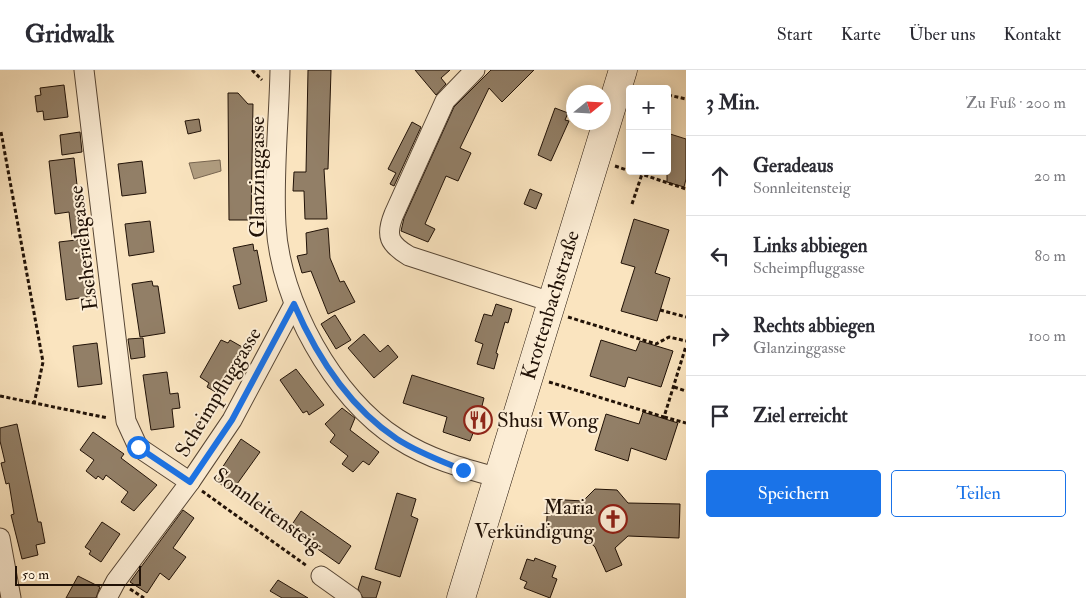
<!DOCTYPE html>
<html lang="de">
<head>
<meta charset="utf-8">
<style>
  body { margin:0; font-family:"IM FELL Double Pica",serif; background:#f7f7f7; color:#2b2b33 }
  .controls { position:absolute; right:15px; top:15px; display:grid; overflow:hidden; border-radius:5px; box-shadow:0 2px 12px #0003 }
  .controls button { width:45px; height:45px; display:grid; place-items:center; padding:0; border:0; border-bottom:1px solid #e1e1e2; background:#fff; color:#2b2b33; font:25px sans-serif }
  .compass { position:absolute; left:566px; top:15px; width:45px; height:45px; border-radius:50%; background:#fff; box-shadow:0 2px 12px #0003; rotate:72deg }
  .scale { position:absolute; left:15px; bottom:12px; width:126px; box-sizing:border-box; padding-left:5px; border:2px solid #211207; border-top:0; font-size:14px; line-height:18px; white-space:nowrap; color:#211207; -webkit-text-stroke:4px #fcedd5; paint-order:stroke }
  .stop { position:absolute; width:15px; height:15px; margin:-11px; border:4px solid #1a73e8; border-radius:50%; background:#fff }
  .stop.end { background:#1a73e8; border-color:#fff; box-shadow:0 1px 5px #0008 }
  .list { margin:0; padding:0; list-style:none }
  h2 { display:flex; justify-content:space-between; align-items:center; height:65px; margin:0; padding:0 20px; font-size:21px }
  h2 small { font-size:16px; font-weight:400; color:#7c7c81 }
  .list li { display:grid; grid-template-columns:32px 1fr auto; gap:15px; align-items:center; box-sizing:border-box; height:80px; padding:0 20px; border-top:1px solid #e1e1e2 }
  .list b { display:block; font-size:19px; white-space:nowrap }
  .list p { margin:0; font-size:16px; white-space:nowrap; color:#7c7c81 }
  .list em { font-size:16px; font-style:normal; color:#7c7c81 }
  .actions { display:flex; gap:10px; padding:15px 20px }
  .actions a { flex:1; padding:11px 0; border:1px solid #1a73e8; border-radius:5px; text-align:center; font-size:18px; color:#1a73e8 }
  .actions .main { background:#1a73e8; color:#fff }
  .icon { flex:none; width:28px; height:28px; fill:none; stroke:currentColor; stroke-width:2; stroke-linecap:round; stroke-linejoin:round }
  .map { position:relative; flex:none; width:686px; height:528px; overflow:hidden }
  header { display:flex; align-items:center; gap:30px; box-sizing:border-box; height:70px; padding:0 25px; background:#fff; border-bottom:1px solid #e1e1e2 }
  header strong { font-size:24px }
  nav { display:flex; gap:28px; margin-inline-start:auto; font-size:18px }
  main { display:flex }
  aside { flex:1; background:#fff }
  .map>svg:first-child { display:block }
  .water { fill:#b09d80; stroke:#776550 }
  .building { fill:#927f67; stroke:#211207 }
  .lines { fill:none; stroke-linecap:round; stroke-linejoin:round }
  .minor-casing { stroke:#574635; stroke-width:21 }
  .secondary-casing { stroke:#211207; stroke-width:29 }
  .path { stroke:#211207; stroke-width:3; stroke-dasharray:4 2.5; stroke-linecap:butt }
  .minor { stroke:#fcedd5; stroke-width:19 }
  .secondary { stroke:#fcedd5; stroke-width:28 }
  .route { stroke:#1a73e8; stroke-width:6 }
  .labels { text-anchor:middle; stroke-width:4; stroke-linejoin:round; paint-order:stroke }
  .street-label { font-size:21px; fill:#211207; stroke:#fcedd5 }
  .poi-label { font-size:21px; fill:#211207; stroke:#fcedd5; text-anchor:start }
</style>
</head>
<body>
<header>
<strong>Gridwalk</strong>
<nav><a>Start</a><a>Karte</a><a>Über uns</a><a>Kontakt</a></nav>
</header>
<main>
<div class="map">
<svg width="686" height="528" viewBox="0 0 686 528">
  <rect width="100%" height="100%" fill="#fae4bf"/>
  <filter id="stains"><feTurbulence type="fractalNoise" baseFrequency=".004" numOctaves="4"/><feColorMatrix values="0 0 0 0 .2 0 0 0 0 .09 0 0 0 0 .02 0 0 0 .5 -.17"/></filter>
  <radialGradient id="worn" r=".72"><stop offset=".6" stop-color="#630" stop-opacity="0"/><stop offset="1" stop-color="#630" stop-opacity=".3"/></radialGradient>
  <path class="water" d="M220 90 221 101 194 109 189 93Z"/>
  <g class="building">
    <path d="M308 0H331L328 99H324L327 149H305L304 121H293L294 102H306Z"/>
    <path d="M415 0H450L441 8 446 14 436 25Z"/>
    <path d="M491 0H534L502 32 489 18 460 78 471 83 458 111 446 106 425 154 435 159 428 172 401 161 404 148 454 37Z"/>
    <path d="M64 15 68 47 44 50 43 41 37 42 35 26 41 25 40 18Z"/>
    <path d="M228 23H238L248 34H253L251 150H229Z"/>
    <path d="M555 38 568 43 565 50 569 51 551 91 538 85Z"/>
    <path d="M199 49 201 61 188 64 185 51Z"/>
    <path d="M412 52 421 57 394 116 390 114 396 103 388 99Z"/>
    <path d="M80 62 82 82 62 85 60 65Z"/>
    <path d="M667 63 686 69V109L684 117 667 112Z"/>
    <path d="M74 88 79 133 88 165 72 167 69 142 55 144 49 91Z"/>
    <path d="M142 91 146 123 122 126 118 94Z"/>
    <path d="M530 119 542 124 536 139 524 134Z"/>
    <path d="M634 149 669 160 655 203 670 208 657 251 621 241 635 197 621 193Z"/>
    <path d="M150 151 154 182 129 186 125 154Z"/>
    <path d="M328 158 330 188 340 212 344 211 355 232 328 244 311 201 302 203 297 186 307 184 306 163Z"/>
    <path d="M85 169 92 226 66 230 59 172Z"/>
    <path d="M253 174 254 181 257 180 267 231 239 239 233 216 241 214 233 178Z"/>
    <path d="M152 211 153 216H158L165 263 140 267 132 214Z"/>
    <path d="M496 234 512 239 508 253 505 252 496 283 498 284 494 299 477 294 483 274 475 271 484 244 492 246Z"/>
    <path d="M335 245 351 270 336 279 321 254Z"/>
    <path d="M364 264 380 282 388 275 398 287 374 308 348 278Z"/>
    <path d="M143 268 145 287 131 289 128 269Z"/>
    <path d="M221 270 228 273 230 270 244 278 219 324 207 317 209 313 200 307Z"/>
    <path d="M601 270 636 281 640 271 673 281 661 317 628 307 625 317 590 306Z"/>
    <path d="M97 273 102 314 78 317 73 276Z"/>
    <path d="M296 299 324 335 309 345 307 341 303 343 280 310Z"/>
    <path d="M167 302 170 324 178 323 180 338 172 339 174 357 151 360 143 305Z"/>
    <path d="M412 305 484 328 480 344 484 346 480 360 475 358 470 371 443 362 447 347 403 333Z"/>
    <path d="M342 338 355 348 350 360 379 382 369 395 363 391 353 402 342 394 348 386 330 372 335 365 325 354Z"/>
    <path d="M643 342 678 353 666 390 631 378 628 391 595 380 606 344 639 354Z"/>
    <path d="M17 354 38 452H41L45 473 36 475 38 485 22 489 11 445 14 444 9 413 6 414 1 393 5 392 0 371V358Z"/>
    <path d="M93 362 124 384 121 388 157 415 134 441 121 432 128 422 106 405 103 410 98 406 96 409 86 401 94 390 80 380Z"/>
    <path d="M241 369 260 382 232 421 217 412 223 403 220 401Z"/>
    <path d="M595 419 617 420 628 433 680 434 679 468 628 466 615 478 622 495 606 502 595 477 581 464H546L548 429 583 431Z"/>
    <path d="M397 423 416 429 411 446 418 449 400 507 375 499Z"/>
    <path d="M183 440 194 448 173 478 186 487 169 510 160 503 147 523 130 512Z"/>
    <path d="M301 441 351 476 339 494 289 459Z"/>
    <path d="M102 452 120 464 101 492 89 484 91 481 85 477Z"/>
    <path d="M535 488 556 496 552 507 557 509 550 528 524 518 527 512 520 509 527 489 534 491Z"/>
    <path d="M78 506 100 517 96 528H66Z"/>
    <path d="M362 506 381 512 376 528H363L358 519Z"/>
    <path d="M278 510 308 528H282L270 521Z"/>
  </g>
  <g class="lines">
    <defs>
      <g id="minor">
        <path d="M84 0 126 351 138 377 190 412"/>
        <path d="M280 0C279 51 273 104 276 155 280 231 333 328 398 369 429 389 462 398 496 407"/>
        <path d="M475 0 445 31 394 144C385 166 389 174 409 186L551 232"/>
        <path d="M0 468 11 528"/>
        <path d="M321 506 352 528"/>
        <path d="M107 528 116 511 190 412 232 350 294 234"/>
      </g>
      <path id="secondary" d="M461 528 623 0"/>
    </defs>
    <use href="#minor" class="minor-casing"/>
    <use href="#secondary" class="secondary-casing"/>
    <g class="path">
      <path d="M252 0 262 10"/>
      <path d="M668 25 686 29"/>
      <path d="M1 62 43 292 34 334"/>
      <path d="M615 96 630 101"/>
      <path d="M632 101 686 119"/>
      <path d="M632 134 642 104"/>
      <path d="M660 240 686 247"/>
      <path d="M568 247 656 274 669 267 686 271"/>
      <path d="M549 312 664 347 686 276"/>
      <path d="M674 317 686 321"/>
      <path d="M0 326 108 348"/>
      <path d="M664 347 686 353"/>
      <path d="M202 421 307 496"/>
      <path d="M130 519 144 528"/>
    </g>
    <use href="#minor" class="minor"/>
    <use href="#secondary" class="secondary"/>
  </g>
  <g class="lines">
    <path class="route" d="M138 377 190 412 232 350 294 234C316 285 349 337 397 369 417 382 441 391 463 400"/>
  </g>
  <defs>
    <symbol id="restaurant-ring" viewBox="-11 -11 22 22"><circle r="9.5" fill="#fcedd5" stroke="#8f2418" stroke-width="1.5"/><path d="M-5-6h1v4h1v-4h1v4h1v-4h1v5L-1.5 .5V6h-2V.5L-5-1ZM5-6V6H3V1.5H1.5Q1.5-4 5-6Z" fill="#8f2418"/></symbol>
    <symbol id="church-ring" viewBox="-11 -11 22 22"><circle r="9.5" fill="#fcedd5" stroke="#8f2418" stroke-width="1.5"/><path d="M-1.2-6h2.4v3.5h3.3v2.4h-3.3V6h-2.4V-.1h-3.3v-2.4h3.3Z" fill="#8f2418"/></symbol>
  </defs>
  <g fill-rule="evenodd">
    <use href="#restaurant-ring" x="462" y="334" width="32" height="32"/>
    <use href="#church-ring" x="597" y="433" width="32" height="32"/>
  </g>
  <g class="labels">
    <g class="street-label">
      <text transform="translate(257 107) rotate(-90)" y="7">Glanzinggasse</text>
      <text transform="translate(83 178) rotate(-97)" y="7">Escherichgasse</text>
      <text transform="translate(550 235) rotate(-73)" y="7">Krottenbachstraße</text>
      <text transform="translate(218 322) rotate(-59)" y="7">Scheimpfluggasse</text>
      <text transform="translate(268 440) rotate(36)" y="7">Sonnleitensteig</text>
    </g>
    <g class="poi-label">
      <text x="497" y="357">Shusi Wong</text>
      <text x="594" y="444" text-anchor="end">Maria<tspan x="594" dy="24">Verkündigung</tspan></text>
    </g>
  </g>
  <rect width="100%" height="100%" filter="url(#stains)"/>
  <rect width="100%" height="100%" fill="url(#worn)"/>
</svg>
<div class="controls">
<button>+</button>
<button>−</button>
</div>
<svg class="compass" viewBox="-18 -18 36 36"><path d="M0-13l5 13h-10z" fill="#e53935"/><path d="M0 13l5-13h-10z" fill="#7c7c81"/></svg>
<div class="scale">50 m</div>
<div class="stop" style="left:138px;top:377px"></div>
<div class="stop end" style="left:463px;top:400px"></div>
</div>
<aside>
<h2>3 Min.<small>Zu Fuß · 200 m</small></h2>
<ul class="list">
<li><svg class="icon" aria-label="ahead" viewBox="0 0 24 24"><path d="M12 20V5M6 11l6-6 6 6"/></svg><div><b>Geradeaus</b><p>Sonnleitensteig</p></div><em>20 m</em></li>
<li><svg class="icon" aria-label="left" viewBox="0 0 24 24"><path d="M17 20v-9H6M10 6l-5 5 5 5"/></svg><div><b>Links abbiegen</b><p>Scheimpfluggasse</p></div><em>80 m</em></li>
<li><svg class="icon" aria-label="right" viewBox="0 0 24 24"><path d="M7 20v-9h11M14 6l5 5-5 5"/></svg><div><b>Rechts abbiegen</b><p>Glanzinggasse</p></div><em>100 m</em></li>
<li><svg class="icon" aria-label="arrive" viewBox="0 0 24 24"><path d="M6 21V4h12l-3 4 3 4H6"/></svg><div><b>Ziel erreicht</b></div></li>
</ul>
<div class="actions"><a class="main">Speichern</a><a>Teilen</a></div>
</aside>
</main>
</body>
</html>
